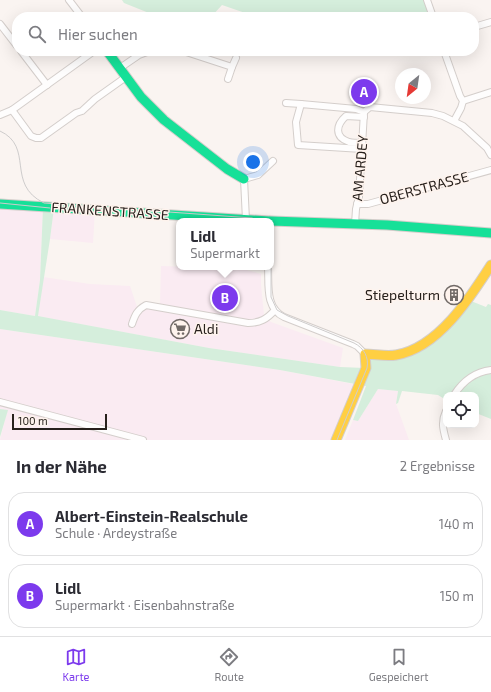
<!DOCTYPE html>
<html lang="de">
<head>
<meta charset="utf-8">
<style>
  body { margin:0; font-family:"Exo 2",sans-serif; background:#f7f7f7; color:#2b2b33 }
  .controls { position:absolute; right:12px; bottom:12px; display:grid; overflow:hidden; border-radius:8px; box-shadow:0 4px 16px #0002 }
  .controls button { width:36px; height:36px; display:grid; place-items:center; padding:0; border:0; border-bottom:1px solid #e1e1e2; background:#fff; color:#2b2b33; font:20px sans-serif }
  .compass { position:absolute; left:395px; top:68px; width:36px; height:36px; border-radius:50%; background:#fff; box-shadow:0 4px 16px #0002; rotate:209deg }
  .scale { position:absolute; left:12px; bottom:10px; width:95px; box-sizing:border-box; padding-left:4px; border:2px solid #27201c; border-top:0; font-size:11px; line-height:14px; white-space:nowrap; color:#27201c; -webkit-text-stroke:3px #fef3ed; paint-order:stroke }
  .you { position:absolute; left:253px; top:162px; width:14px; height:14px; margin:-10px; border:3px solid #fff; border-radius:50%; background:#1a73e8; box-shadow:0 0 0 6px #1a73e833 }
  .badge { display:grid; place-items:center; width:26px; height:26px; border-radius:50%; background:#7c3aed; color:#fff; font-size:13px; font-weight:700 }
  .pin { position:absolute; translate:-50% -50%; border:2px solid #fff; box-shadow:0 1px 4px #0006 }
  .popup { position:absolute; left:176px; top:218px; width:98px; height:52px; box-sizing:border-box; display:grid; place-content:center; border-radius:8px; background:#fff; filter:drop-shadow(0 1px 3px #0005); font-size:13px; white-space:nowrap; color:#7c7c81 }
  .popup b { font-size:15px; color:#2b2b33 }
  .popup::after { content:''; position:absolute; left:50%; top:100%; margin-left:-8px; border:8px solid transparent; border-top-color:#fff }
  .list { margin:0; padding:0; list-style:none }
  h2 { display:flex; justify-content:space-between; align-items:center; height:52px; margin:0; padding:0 16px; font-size:17px }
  h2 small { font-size:13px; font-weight:400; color:#7c7c81 }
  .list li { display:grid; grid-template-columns:26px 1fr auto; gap:12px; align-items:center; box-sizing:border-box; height:64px; margin:0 8px 8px; padding:0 8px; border:1px solid #e1e1e2; border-radius:16px }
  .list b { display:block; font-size:15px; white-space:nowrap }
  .list p { margin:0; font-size:13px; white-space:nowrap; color:#7c7c81 }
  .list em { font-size:13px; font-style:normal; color:#7c7c81 }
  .icon { flex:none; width:22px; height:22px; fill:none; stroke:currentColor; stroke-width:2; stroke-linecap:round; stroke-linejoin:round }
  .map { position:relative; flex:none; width:491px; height:440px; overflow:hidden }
  .search { position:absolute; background:#fff; box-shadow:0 4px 16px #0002; left:12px; right:12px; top:12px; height:44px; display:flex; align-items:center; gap:10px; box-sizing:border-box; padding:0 14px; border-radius:16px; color:#7c7c81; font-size:15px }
  .sheet { height:196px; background:#fff }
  nav { display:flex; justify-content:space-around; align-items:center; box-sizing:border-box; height:56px; border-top:1px solid #e1e1e2; background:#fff; font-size:11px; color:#7c7c81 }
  nav a { display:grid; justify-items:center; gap:2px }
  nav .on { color:#7c3aed }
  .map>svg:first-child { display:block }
  .commercial { fill:#faebf2 }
  .green { fill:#d5eedc }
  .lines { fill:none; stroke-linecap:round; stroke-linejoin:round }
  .street-casing { stroke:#d4cecb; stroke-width:8 }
  .fast-casing { stroke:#d4cecb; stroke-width:11 }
  .slow-casing { stroke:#d4cecb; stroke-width:11 }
  .street { stroke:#fefdfd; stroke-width:6 }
  .fast { stroke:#16e098; stroke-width:9 }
  .slow { stroke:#ffcf43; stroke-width:9 }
  .tram { stroke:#cecccc; stroke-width:1 }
  .labels { text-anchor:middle; stroke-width:3; stroke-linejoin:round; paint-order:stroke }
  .street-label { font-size:14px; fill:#27201c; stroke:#fef3ed }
  .poi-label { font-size:14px; fill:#27201c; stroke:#fef3ed; text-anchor:end }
</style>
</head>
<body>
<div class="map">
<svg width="491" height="440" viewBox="0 0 491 440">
  <rect width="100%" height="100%" fill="#faf4f1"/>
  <g class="commercial">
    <path d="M0 204 43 207 40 280 35 316 0 310Z"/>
    <path d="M54 208 95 210 93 243 50 239Z"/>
    <path d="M161 266 243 269 261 274V285L264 315 271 322 343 348 340 367 209 348 37 316 43 277 90 284 130 286 137 307 145 303 160 304Z"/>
    <path d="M0 329 280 370 358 385 334 440H0L7 411 0 409Z"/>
    <path d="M378 389 398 391 396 404 409 440H345L353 420 358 421Z"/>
  </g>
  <g class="green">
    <path d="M122 0H427L433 17H254V16L222 5 211 17H159L124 3Z"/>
    <path d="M43 207 54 208 50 239 38 316 209 348 340 367 365 368 364 355 412 352 471 301 486 307 488 304 491 305V369C473 372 464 395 446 395V400L438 395 402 391 398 403 396 404 398 391 378 389 358 421 353 420 366 386 280 370 0 329V310L35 316 40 280Z"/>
    <path d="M491 370V419L476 413V395H455L469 378Z"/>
    <path d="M0 409 8 410 0 437Z"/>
  </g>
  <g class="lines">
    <defs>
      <g id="street">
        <path d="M69 0 82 17"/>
        <path d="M427 0 433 17"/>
        <path d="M0 24 17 46"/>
        <path d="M474 27 491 22"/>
        <path d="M21 51 47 85"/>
        <path d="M183 51 232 67 228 79"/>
        <path d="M444 51 460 96 463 101 461 108 454 121"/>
        <path d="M232 67 236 58"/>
        <path d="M120 68 139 55 150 51"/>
        <path d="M463 101 491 92"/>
        <path d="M286 103 301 104"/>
        <path d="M12 110 31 136 36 138H41L76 113 82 111 95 99 126 77"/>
        <path d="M364 112 370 107 432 113 443 116 463 126 487 148 491 155"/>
        <path d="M0 115 12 110 94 51"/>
        <path d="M362 143C358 143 353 143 349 142 334 137 336 125 346 116L364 117"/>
        <path d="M362 149 298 145 296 122 301 104 356 109 364 112"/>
        <path d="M357 204H368L491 170"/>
        <path d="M246 220 244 179 258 175 273 161"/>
        <path d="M355 224 356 209 359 197 364 112"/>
        <path d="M268 267C269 285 265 308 284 317L353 344 357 346 365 354"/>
        <path d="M132 324C135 315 137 310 146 305L248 323C260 323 267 319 275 310"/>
        <path d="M454 395C463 381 474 372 491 370"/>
        <path d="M0 402 143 440"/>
        <path d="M446 411C441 422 443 429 446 440"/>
      </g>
      <g id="fast">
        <path d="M107 51 141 97 164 120 227 169 244 179"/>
        <path d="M0 204 269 221"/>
        <path d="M271 221 387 225 491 233"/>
      </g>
      <path id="slow" d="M336 440 366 368 365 354C375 354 386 357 396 355 438 348 470 298 491 265"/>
    </defs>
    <use href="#street" class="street-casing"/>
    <use href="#fast" class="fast-casing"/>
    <use href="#slow" class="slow-casing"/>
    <use href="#street" class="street"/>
    <use href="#fast" class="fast"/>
    <use href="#slow" class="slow"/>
    <g class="tram">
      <path d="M0 131C35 147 5 184 44 203L252 218 259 221"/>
      <path d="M0 203 50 208"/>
      <path d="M271 237V297L277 310 288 316 354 343C364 348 369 357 367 368L337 440"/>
    </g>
  </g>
  <defs>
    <symbol id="building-ring" viewBox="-11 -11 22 22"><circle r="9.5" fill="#fef3ed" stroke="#716a67" stroke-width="1.5"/><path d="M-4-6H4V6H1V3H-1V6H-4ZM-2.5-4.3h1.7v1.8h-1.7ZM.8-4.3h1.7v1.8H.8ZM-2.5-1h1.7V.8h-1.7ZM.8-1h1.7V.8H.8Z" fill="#716a67"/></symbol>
    <symbol id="supermarket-ring" viewBox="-11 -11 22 22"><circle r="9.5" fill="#fef3ed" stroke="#716a67" stroke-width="1.5"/><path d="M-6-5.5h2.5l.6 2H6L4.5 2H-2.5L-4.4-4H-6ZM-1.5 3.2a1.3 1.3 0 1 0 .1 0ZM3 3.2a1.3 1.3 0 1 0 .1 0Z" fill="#716a67"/></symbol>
  </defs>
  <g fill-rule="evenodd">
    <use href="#building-ring" x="443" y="284" width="22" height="22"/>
    <use href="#supermarket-ring" x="169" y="318" width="22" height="22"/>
  </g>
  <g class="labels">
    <g class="street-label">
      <text transform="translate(360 168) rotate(-85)" y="5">AM ARDEY</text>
      <text transform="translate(424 188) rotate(-15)" y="5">OBERSTRASSE</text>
      <text transform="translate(110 211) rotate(4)" y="5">FRANKENSTRASSE</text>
    </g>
    <g class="poi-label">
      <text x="440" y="300">Stiepelturm</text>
      <text x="194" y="334" text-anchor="start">Aldi</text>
    </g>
  </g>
</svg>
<div class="controls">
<button><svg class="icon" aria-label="locate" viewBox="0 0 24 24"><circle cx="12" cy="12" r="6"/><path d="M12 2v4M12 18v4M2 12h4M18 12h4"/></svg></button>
</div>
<svg class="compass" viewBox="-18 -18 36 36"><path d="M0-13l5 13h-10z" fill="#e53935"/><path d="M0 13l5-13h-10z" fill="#7c7c81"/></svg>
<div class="scale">100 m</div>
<div class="you"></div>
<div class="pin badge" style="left:364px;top:92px">A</div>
<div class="pin badge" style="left:225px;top:298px">B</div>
<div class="popup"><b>Lidl</b>Supermarkt</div>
<div class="search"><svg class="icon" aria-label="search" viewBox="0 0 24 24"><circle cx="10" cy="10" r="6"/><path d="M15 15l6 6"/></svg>Hier suchen</div>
</div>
<section class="sheet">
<h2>In der Nähe<small>2 Ergebnisse</small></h2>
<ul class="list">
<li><span class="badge">A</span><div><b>Albert-Einstein-Realschule</b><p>Schule · Ardeystraße</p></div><em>140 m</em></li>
<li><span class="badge">B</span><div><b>Lidl</b><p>Supermarkt · Eisenbahnstraße</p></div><em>150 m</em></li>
</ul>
</section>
<nav>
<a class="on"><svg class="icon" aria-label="map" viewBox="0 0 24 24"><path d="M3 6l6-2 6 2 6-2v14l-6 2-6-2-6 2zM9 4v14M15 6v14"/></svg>Karte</a>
<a><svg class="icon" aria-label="directions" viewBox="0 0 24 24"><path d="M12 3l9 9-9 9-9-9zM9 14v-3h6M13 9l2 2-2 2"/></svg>Route</a>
<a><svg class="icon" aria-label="saved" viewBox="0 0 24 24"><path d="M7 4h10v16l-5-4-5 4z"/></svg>Gespeichert</a>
</nav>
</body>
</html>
